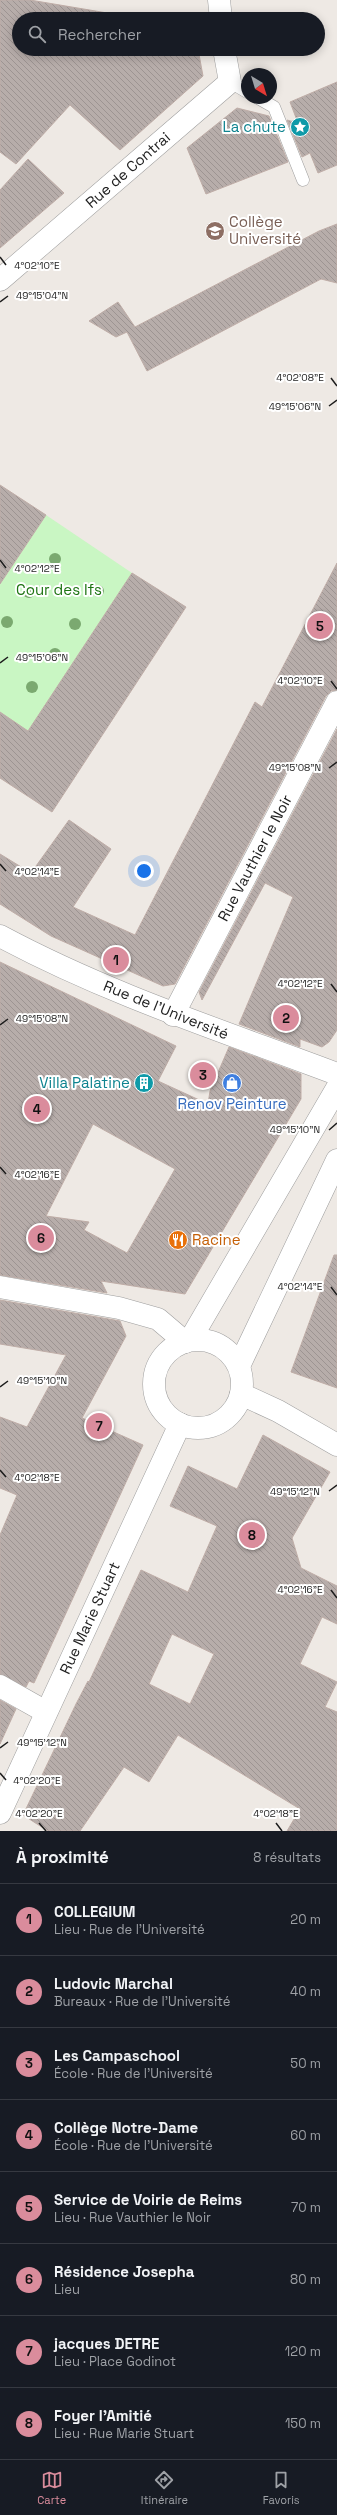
<!DOCTYPE html>
<html lang="fr">
<head>
<meta charset="utf-8">
<style>
  body { margin:0; font-family:"Space Grotesk",sans-serif; background:#242831; color:#f1f3f6 }
  .compass { position:absolute; left:241px; top:68px; width:36px; height:36px; border-radius:50%; background:#171b24; box-shadow:0 2px 10px #0003; rotate:142deg }
  .you { position:absolute; left:144px; top:871px; width:14px; height:14px; margin:-10px; border:3px solid #fff; border-radius:50%; background:#1a73e8; box-shadow:0 0 0 6px #1a73e833 }
  .badge { display:grid; place-items:center; width:26px; height:26px; border-radius:50%; background:#da8c9c; color:#111; font-size:13px; font-weight:700 }
  .pin { position:absolute; translate:-50% -50%; border:2px solid #fff; box-shadow:0 1px 4px #0006 }
  .list { margin:0; padding:0; list-style:none }
  h2 { display:flex; justify-content:space-between; align-items:center; height:52px; margin:0; padding:0 16px; font-size:17px }
  h2 small { font-size:13px; font-weight:400; color:#9ea1a6 }
  .list li { display:grid; grid-template-columns:26px 1fr auto; gap:12px; align-items:center; box-sizing:border-box; height:72px; padding:0 16px; border-top:1px solid #363941 }
  .list b { display:block; font-size:15px; white-space:nowrap }
  .list p { margin:0; font-size:13px; white-space:nowrap; color:#9ea1a6 }
  .list em { font-size:13px; font-style:normal; color:#9ea1a6 }
  .icon { flex:none; width:22px; height:22px; fill:none; stroke:currentColor; stroke-width:2; stroke-linecap:round; stroke-linejoin:round }
  .map { position:relative; flex:none; width:337px; height:1831px; overflow:hidden }
  .search { position:absolute; background:#171b24; box-shadow:0 2px 10px #0003; left:12px; right:12px; top:12px; height:44px; display:flex; align-items:center; gap:10px; box-sizing:border-box; padding:0 14px; border-radius:22px; color:#9ea1a6; font-size:15px }
  .sheet { height:628px; background:#171b24 }
  nav { display:flex; justify-content:space-around; align-items:center; box-sizing:border-box; height:56px; border-top:1px solid #363941; background:#171b24; font-size:11px; color:#9ea1a6 }
  nav a { display:grid; justify-items:center; gap:2px }
  nav .on { color:#da8c9c }
  .map>svg:first-child { display:block }
  .park { fill:#c9f6c3 }
  .building { fill:url(#building-back-hatch); stroke:#bfada7; fill-rule:evenodd }
  .lines { fill:none; stroke-linecap:round; stroke-linejoin:round }
  .lane-casing { stroke:#9e9e9e; stroke-width:13 }
  .street-casing { stroke:#9e9e9e; stroke-width:23 }
  .lane { stroke:#fff; stroke-width:12 }
  .street { stroke:#fff; stroke-width:22 }
  .tree { fill:#7ba970 }
  .ticks { fill:none; stroke:#1d1d1d; stroke-width:1.5 }
  .labels { text-anchor:middle; stroke-width:4; stroke-linejoin:round; paint-order:stroke }
  .culture-label { font-size:15px; fill:#0d838f; stroke:#fff; text-anchor:end }
  .street-label { font-size:15px; fill:#1d1d1d; stroke:#fff }
  .education-label { font-size:15px; fill:#785e54; stroke:#fff; text-anchor:start }
  .park-label { font-size:15px; fill:#1d7412; stroke:#fff }
  .shop-label { font-size:15px; fill:#366cbe; stroke:#fff }
  .food-label { font-size:15px; fill:#c56008; stroke:#fff; text-anchor:start }
  .ticks-label { font-size:10px; text-anchor:middle; fill:#1d1d1d; stroke:#fff; stroke-width:4; stroke-linejoin:round; paint-order:stroke }
</style>
</head>
<body>
<div class="map">
<svg width="337" height="1831" viewBox="0 0 337 1831">
  <defs>
    <pattern id="building-back-hatch" width="6" height="6" patternUnits="userSpaceOnUse"><rect width="6" height="6" fill="#b7adaa"/><path d="M-1 5l2 2M0 0l6 6M5-1l2 2" fill="none" stroke="#9d9492"/></pattern>
  </defs>
  <rect width="100%" height="100%" fill="#eee9e4"/>
  <path class="park" d="M46 515 132 573 28 731 0 712V584Z"/>
  <g class="building">
    <path d="M0 0H30L143 19H19V49H198L203 76 120 150 70 105 16 164 0 152Z"/>
    <path d="M337 82V165L318 173 310 153 302 157 287 120 298 123 290 102Z"/>
    <path d="M237 108 269 116 288 162 206 194 187 148Z"/>
    <path d="M28 159 64 193 0 248V190Z"/>
    <path d="M337 224V283L321 279 147 371 127 332 116 337 89 321 118 302 135 327 319 231Z"/>
    <path d="M0 485 46 515 0 584Z"/>
    <path d="M337 563V690L331 691 326 696 175 984 163 986 51 936 0 904V854L31 873 69 820 111 849 73 907 135 935 255 702 262 707Z"/>
    <path d="M132 573 186 607 52 812 0 778V712L28 731Z"/>
    <path d="M337 729V1030L329 1042 322 1047 300 1039V1047L239 1024 293 897 265 883 202 1000 199 992Z"/>
    <path d="M0 962 176 1046 158 1081 208 1104 210 1091 229 1047 301 1074V1099L185 1294 101 1281 107 1293 0 1275ZM93 1124 175 1169 127 1253 84 1230 89 1222 46 1216Z"/>
    <path d="M334 1255H337V1388L291 1372Z"/>
    <path d="M0 1300 120 1321 126 1336 82 1418 143 1445 34 1683 29 1681 26 1687 0 1674V1535L17 1495 0 1488V1417L27 1427 66 1355 0 1344Z"/>
    <path d="M263 1435 330 1472 292 1538 301 1568 337 1586V1624L322 1617 300 1664 337 1682 325 1707 337 1712V1831H287L300 1809 178 1735 149 1782 124 1767 80 1831H48L23 1815 76 1704 88 1681 89 1682 141 1570 188 1592 217 1526 170 1506 188 1466 237 1489ZM172 1634 214 1654 190 1704 149 1684Z"/>
    <path d="M0 1700 16 1709 0 1744Z"/>
  </g>
  <g class="lines">
    <defs>
      <g id="lane">
        <path d="M230 82 247 92"/>
        <path d="M258 98 274 107 303 180"/>
      </g>
      <g id="street">
        <path d="M219 0 221 19"/>
        <path d="M0 280 230 82 224 49"/>
        <path d="M0 936C108 994 223 1031 337 1074"/>
        <path d="M173 1015 337 702"/>
        <path d="M0 1287 119 1308 158 1319 185 1342"/>
        <path d="M190 1340 337 1088"/>
        <circle cx="198" cy="1384" r="44"/>
        <path d="M239 1366 337 1160"/>
        <path d="M241 1394 278 1411 337 1445"/>
        <path d="M0 1686 46 1712"/>
        <path d="M0 1813 180 1424"/>
      </g>
    </defs>
    <use href="#lane" class="lane-casing"/>
    <use href="#street" class="street-casing"/>
    <use href="#lane" class="lane"/>
    <use href="#street" class="street"/>
  </g>
  <g class="tree">
    <circle cx="55" cy="559" r="6"/>
    <circle cx="98" cy="591" r="6"/>
    <circle cx="29" cy="592" r="6"/>
    <circle cx="7" cy="622" r="6"/>
    <circle cx="75" cy="624" r="6"/>
    <circle cx="55" cy="654" r="6"/>
    <circle cx="32" cy="687" r="6"/>
  </g>
  <path class="ticks" d="M0 257 6 265M0 302 8 296M331 378 337 386M329 406 337 400M0 560 6 568M0 663 8 657M331 681 337 689M329 768 337 762M0 864 6 871M331 984 337 992M0 1025 8 1019M329 1130 337 1123M0 1167 6 1174M331 1287 337 1295M0 1387 8 1381M0 1470 6 1477M329 1491 337 1485M331 1590 337 1598M0 1748 8 1742M0 1773 6 1780M39 1823 46 1831M276 1823 282 1831"/>
  <defs>
    <symbol id="sight-disc" viewBox="-11 -11 22 22"><circle r="9.5" fill="#0f9aa8" stroke="#fff"/><path d="M0-6L1.8-2.2L6-1.7L2.9 1.2L3.7 5.4L0 3.3L-3.7 5.4L-2.9 1.2L-6-1.7L-1.8-2.2Z" fill="#fff"/></symbol>
    <symbol id="school-disc" viewBox="-11 -11 22 22"><circle r="9.5" fill="#8d6e63" stroke="#fff"/><path d="M0-5L7-2L0 1L-7-2ZM-4 1L0 2.5L4 1V4Q0 6-4 4Z" fill="#fff"/></symbol>
    <symbol id="building-disc" viewBox="-11 -11 22 22"><circle r="9.5" fill="#0f9aa8" stroke="#fff"/><path d="M-4-6H4V6H1V3H-1V6H-4ZM-2.5-4.3h1.7v1.8h-1.7ZM.8-4.3h1.7v1.8H.8ZM-2.5-1h1.7V.8h-1.7ZM.8-1h1.7V.8H.8Z" fill="#fff"/></symbol>
    <symbol id="shop-disc" viewBox="-11 -11 22 22"><circle r="9.5" fill="#3f7fe0" stroke="#fff"/><path d="M-5-2.5h2.3a2.7 3.5 0 0 1 5.4 0H5L5.5 6h-11ZM-1.5-2.5h3a1.5 2.3 0 0 0-3 0Z" fill="#fff"/></symbol>
    <symbol id="restaurant-disc" viewBox="-11 -11 22 22"><circle r="9.5" fill="#e8710a" stroke="#fff"/><path d="M-5-6h1v4h1v-4h1v4h1v-4h1v5L-1.5 .5V6h-2V.5L-5-1ZM5-6V6H3V1.5H1.5Q1.5-4 5-6Z" fill="#fff"/></symbol>
  </defs>
  <g fill-rule="evenodd">
    <use href="#sight-disc" x="289" y="116" width="22" height="22"/>
    <use href="#school-disc" x="204" y="220" width="22" height="22"/>
    <use href="#building-disc" x="133" y="1072" width="22" height="22"/>
    <use href="#shop-disc" x="221" y="1072" width="22" height="22"/>
    <use href="#restaurant-disc" x="167" y="1229" width="22" height="22"/>
  </g>
  <g class="labels">
    <g class="culture-label">
      <text x="286" y="132">La chute</text>
      <text x="130" y="1088">Villa Palatine</text>
    </g>
    <g class="street-label">
      <text transform="translate(128 170) rotate(-41)" y="5">Rue de Contrai</text>
      <text transform="translate(255 858) rotate(-62)" y="5">Rue Vauthier le Noir</text>
      <text transform="translate(166 1010) rotate(22)" y="5">Rue de l'Université</text>
      <text transform="translate(90 1618) rotate(-65)" y="5">Rue Marie Stuart</text>
    </g>
    <g class="education-label">
      <text x="229" y="227">Collège<tspan x="229" dy="17">Université</tspan></text>
    </g>
    <g class="park-label">
      <text x="59" y="595">Cour des Ifs</text>
    </g>
    <g class="shop-label">
      <text x="232" y="1109">Renov Peinture</text>
    </g>
    <g class="food-label">
      <text x="192" y="1245">Racine</text>
    </g>
  </g>
  <g class="ticks-label">
    <text x="37" y="269">4°02'10"E</text>
    <text x="42" y="299">49°15'04"N</text>
    <text x="300" y="381">4°02'08"E</text>
    <text x="295" y="410">49°15'06"N</text>
    <text x="37" y="572">4°02'12"E</text>
    <text x="42" y="661">49°15'06"N</text>
    <text x="300" y="684">4°02'10"E</text>
    <text x="295" y="771">49°15'08"N</text>
    <text x="37" y="875">4°02'14"E</text>
    <text x="300" y="987">4°02'12"E</text>
    <text x="42" y="1022">49°15'08"N</text>
    <text x="295" y="1133">49°15'10"N</text>
    <text x="37" y="1178">4°02'16"E</text>
    <text x="300" y="1290">4°02'14"E</text>
    <text x="42" y="1384">49°15'10"N</text>
    <text x="37" y="1481">4°02'18"E</text>
    <text x="295" y="1495">49°15'12"N</text>
    <text x="300" y="1593">4°02'16"E</text>
    <text x="42" y="1746">49°15'12"N</text>
    <text x="37" y="1784">4°02'20"E</text>
    <text x="39" y="1817">4°02'20"E</text>
    <text x="276" y="1817">4°02'18"E</text>
  </g>
</svg>
<svg class="compass" viewBox="-18 -18 36 36"><path d="M0-13l5 13h-10z" fill="#e53935"/><path d="M0 13l5-13h-10z" fill="#9ea1a6"/></svg>
<div class="you"></div>
<div class="pin badge" style="left:116px;top:960px">1</div>
<div class="pin badge" style="left:286px;top:1018px">2</div>
<div class="pin badge" style="left:203px;top:1075px">3</div>
<div class="pin badge" style="left:37px;top:1109px">4</div>
<div class="pin badge" style="left:320px;top:626px">5</div>
<div class="pin badge" style="left:41px;top:1238px">6</div>
<div class="pin badge" style="left:99px;top:1426px">7</div>
<div class="pin badge" style="left:252px;top:1535px">8</div>
<div class="search"><svg class="icon" aria-label="search" viewBox="0 0 24 24"><circle cx="10" cy="10" r="6"/><path d="M15 15l6 6"/></svg>Rechercher</div>
</div>
<section class="sheet">
<h2>À proximité<small>8 résultats</small></h2>
<ul class="list">
<li><span class="badge">1</span><div><b>COLLEGIUM</b><p>Lieu · Rue de l'Université</p></div><em>20 m</em></li>
<li><span class="badge">2</span><div><b>Ludovic Marchal</b><p>Bureaux · Rue de l'Université</p></div><em>40 m</em></li>
<li><span class="badge">3</span><div><b>Les Campaschool</b><p>École · Rue de l'Université</p></div><em>50 m</em></li>
<li><span class="badge">4</span><div><b>Collège Notre-Dame</b><p>École · Rue de l'Université</p></div><em>60 m</em></li>
<li><span class="badge">5</span><div><b>Service de Voirie de Reims</b><p>Lieu · Rue Vauthier le Noir</p></div><em>70 m</em></li>
<li><span class="badge">6</span><div><b>Résidence Josepha</b><p>Lieu</p></div><em>80 m</em></li>
<li><span class="badge">7</span><div><b>jacques DETRE</b><p>Lieu · Place Godinot</p></div><em>120 m</em></li>
<li><span class="badge">8</span><div><b>Foyer l'Amitié</b><p>Lieu · Rue Marie Stuart</p></div><em>150 m</em></li>
</ul>
</section>
<nav>
<a class="on"><svg class="icon" aria-label="map" viewBox="0 0 24 24"><path d="M3 6l6-2 6 2 6-2v14l-6 2-6-2-6 2zM9 4v14M15 6v14"/></svg>Carte</a>
<a><svg class="icon" aria-label="directions" viewBox="0 0 24 24"><path d="M12 3l9 9-9 9-9-9zM9 14v-3h6M13 9l2 2-2 2"/></svg>Itinéraire</a>
<a><svg class="icon" aria-label="saved" viewBox="0 0 24 24"><path d="M7 4h10v16l-5-4-5 4z"/></svg>Favoris</a>
</nav>
</body>
</html>
